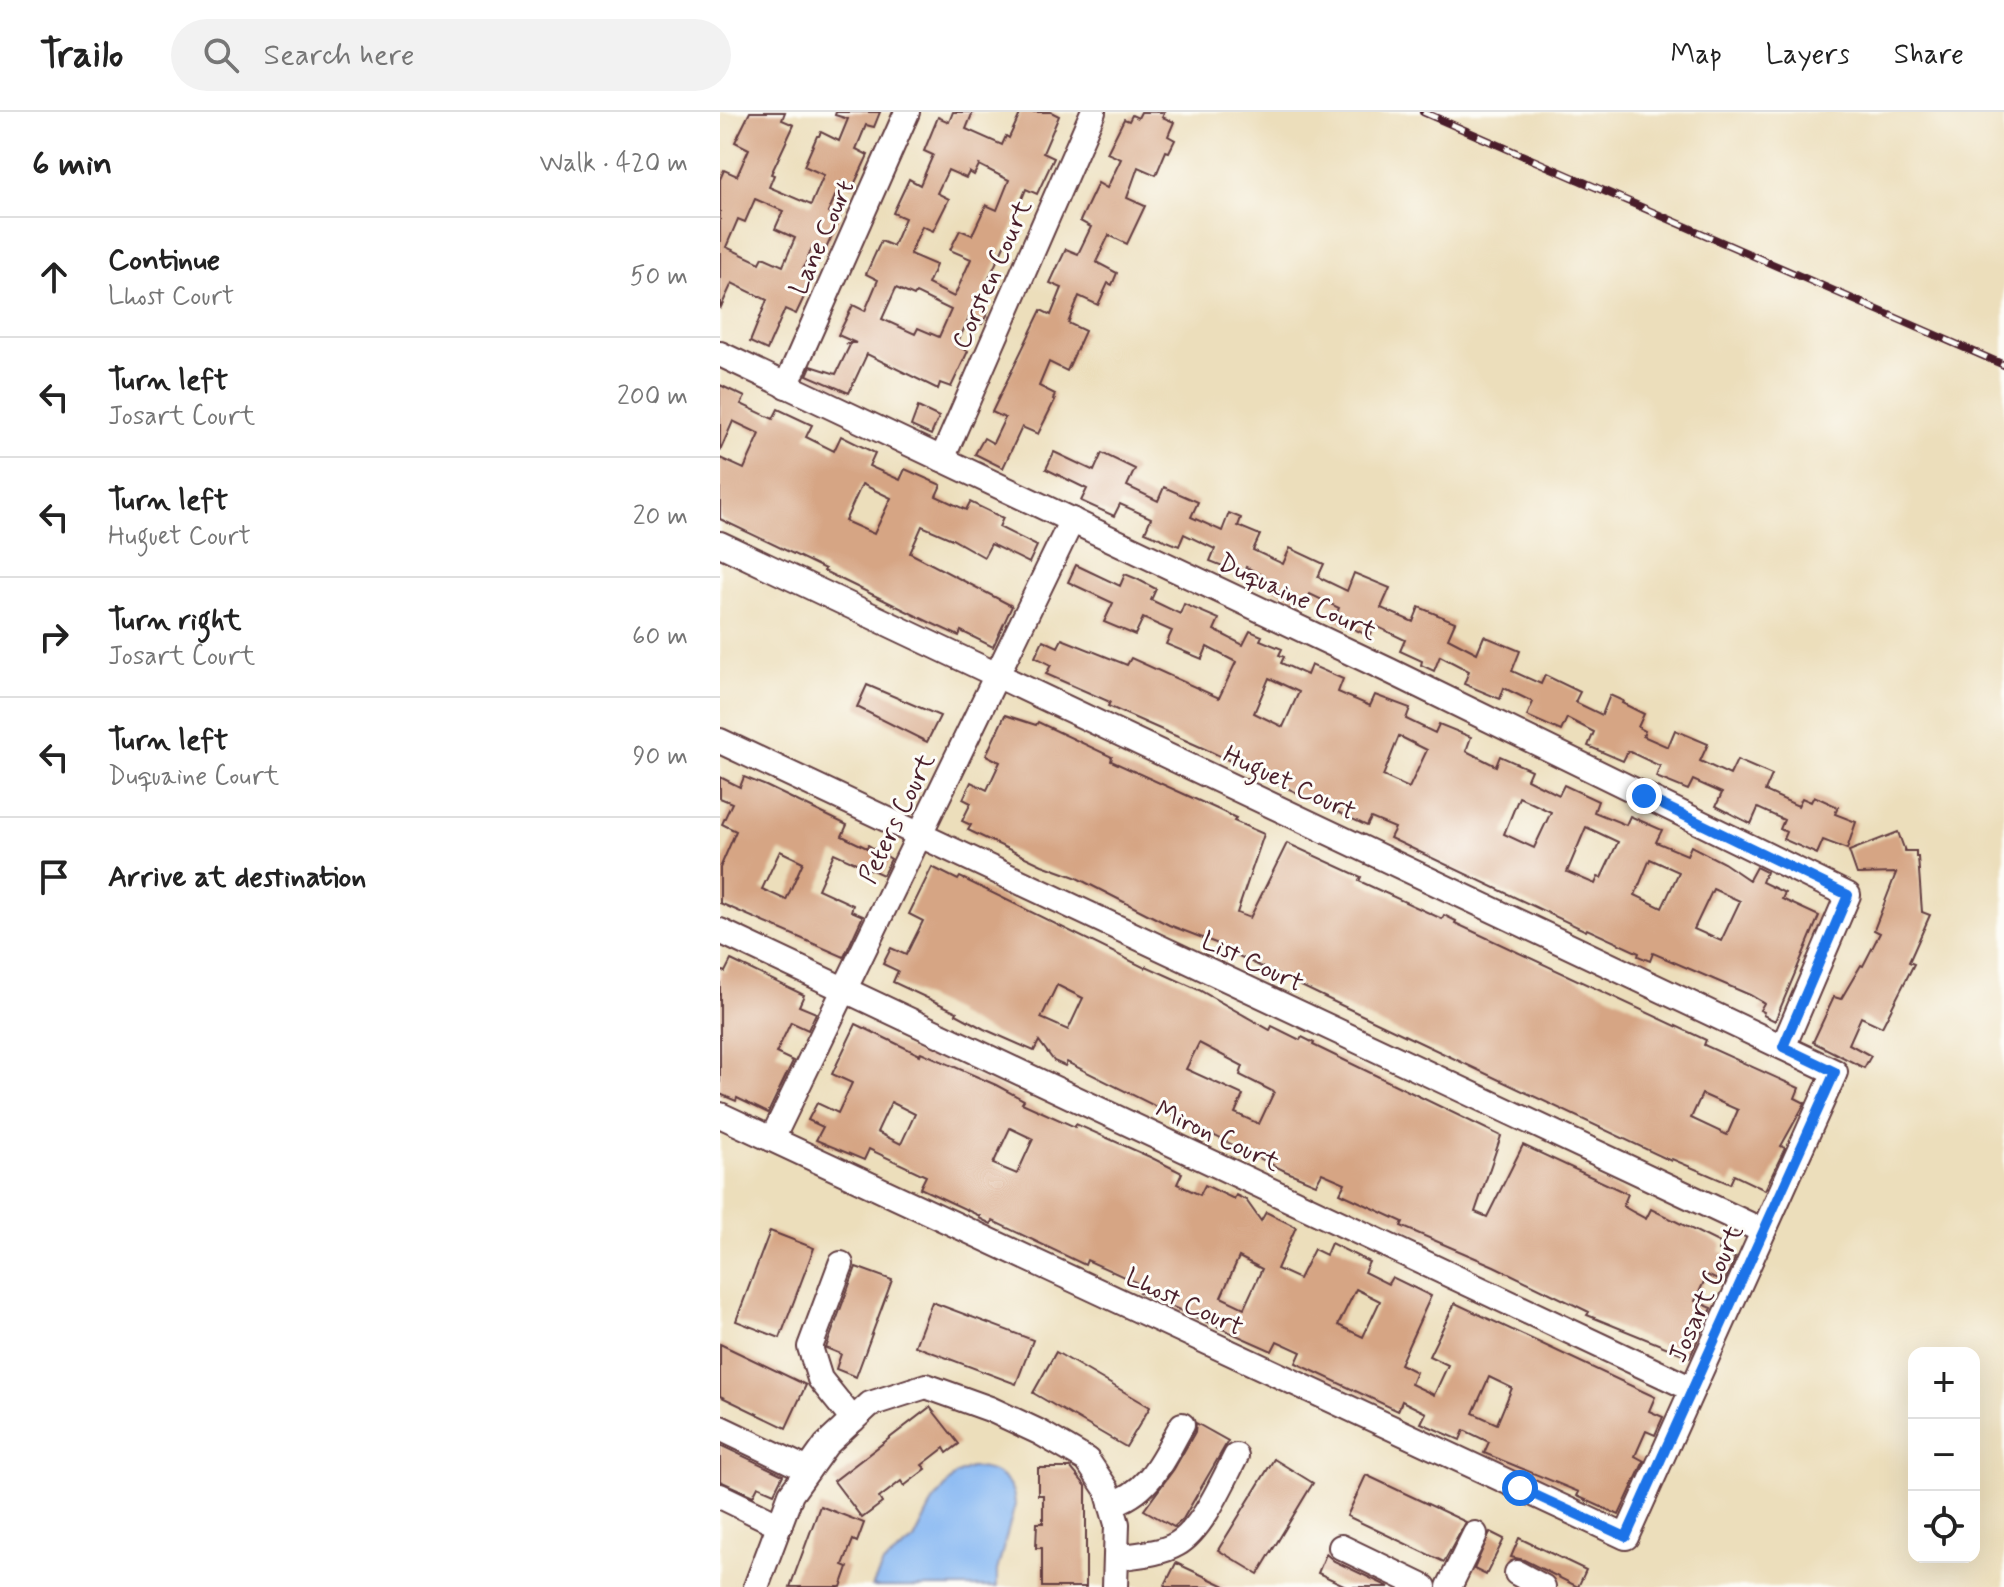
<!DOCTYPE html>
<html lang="en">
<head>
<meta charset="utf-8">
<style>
  body { margin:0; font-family:Mynerve,sans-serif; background:#f2f2f2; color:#222 }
  .controls { position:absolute; right:24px; bottom:24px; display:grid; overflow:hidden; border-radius:16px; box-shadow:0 8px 32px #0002 }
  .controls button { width:72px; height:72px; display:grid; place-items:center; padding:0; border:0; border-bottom:2px solid #e0e0e0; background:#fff; color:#222; font:40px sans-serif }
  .stop { position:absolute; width:24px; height:24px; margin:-18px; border:6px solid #1a73e8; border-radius:50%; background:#fff }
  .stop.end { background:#1a73e8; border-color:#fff; box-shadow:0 2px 8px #0008 }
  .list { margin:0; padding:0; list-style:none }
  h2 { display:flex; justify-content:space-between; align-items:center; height:104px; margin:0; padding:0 32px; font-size:34px }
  h2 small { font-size:26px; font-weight:400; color:#767676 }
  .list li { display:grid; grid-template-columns:52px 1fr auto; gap:24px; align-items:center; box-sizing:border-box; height:120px; padding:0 32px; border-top:2px solid #e0e0e0 }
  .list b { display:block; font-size:30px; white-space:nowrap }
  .list p { margin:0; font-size:26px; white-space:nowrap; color:#767676 }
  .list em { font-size:26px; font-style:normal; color:#767676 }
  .icon { flex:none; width:44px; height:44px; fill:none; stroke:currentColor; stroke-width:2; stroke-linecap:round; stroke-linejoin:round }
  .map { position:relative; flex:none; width:1284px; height:1475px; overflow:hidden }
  header { display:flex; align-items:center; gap:48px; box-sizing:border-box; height:112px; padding:0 40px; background:#fff; border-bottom:2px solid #e0e0e0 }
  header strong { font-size:38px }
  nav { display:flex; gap:44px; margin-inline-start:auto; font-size:28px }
  .search { width:560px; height:72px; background:#f2f2f2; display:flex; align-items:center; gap:20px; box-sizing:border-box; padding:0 28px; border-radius:44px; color:#767676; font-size:30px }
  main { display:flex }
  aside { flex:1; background:#fff }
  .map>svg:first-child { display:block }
  .water { fill:#86b7f2; stroke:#686b8e; stroke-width:2 }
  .building { fill:#d6a584; fill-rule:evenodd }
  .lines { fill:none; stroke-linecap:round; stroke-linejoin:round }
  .minor-casing { stroke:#623c41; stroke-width:28 }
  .minor { stroke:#fff; stroke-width:24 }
  .rail-casing { stroke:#4a1f2b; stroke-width:8 }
  .rail { stroke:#fdfcf7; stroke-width:5; stroke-dasharray:15; stroke-linecap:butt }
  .route { stroke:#1a73e8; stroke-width:10 }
  .labels { text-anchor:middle; stroke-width:6; stroke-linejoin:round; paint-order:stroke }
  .street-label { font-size:26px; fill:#4a1f2b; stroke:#fdfcf7 }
</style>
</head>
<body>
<header>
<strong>Trailo</strong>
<div class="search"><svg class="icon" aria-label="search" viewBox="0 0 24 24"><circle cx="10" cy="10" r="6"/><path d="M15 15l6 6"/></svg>Search here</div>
<nav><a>Map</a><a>Layers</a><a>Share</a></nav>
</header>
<main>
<aside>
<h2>6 min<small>Walk · 420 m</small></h2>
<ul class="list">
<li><svg class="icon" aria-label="ahead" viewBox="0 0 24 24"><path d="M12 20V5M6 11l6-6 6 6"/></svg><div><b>Continue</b><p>Lhost Court</p></div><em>50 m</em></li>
<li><svg class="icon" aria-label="left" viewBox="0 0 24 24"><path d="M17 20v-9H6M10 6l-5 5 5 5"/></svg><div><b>Turn left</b><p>Josart Court</p></div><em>200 m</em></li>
<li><svg class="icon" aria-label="left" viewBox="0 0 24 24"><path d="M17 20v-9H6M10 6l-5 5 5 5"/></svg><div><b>Turn left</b><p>Huguet Court</p></div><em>20 m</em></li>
<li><svg class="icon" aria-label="right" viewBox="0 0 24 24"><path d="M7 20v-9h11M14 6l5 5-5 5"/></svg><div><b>Turn right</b><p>Josart Court</p></div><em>60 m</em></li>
<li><svg class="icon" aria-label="left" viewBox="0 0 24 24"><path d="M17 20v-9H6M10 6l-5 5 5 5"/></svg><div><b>Turn left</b><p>Duquaine Court</p></div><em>90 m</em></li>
<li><svg class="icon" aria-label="arrive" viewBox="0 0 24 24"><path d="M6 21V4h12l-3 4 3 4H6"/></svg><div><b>Arrive at destination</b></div></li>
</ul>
</aside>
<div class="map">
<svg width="1284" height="1475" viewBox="0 0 1284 1475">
  <rect width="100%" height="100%" fill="#fdfcf7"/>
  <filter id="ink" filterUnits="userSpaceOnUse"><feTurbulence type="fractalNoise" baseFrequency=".0125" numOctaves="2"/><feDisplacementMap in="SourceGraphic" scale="16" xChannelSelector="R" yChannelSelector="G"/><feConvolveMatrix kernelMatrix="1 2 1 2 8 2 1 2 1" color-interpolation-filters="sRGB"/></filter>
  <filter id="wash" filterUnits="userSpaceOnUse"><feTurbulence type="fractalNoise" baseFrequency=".006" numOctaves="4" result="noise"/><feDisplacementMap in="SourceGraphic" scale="32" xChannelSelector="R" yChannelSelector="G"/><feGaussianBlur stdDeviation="1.8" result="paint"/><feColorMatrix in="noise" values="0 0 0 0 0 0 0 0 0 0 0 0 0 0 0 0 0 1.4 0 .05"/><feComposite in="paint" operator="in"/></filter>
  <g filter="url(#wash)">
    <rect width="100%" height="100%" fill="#ecdebb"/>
    <path class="water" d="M250 1356C275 1355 294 1367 295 1393L277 1459V1475H152L163 1452 194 1428 213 1390 235 1363Z"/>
    <g id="blocks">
      <g class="building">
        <path d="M30 0H65L62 8 74 13 51 62 54 63 49 75 91 93 104 63 84 54 97 24H99L101 20 119 29 128 7 115 3 116 0H160L154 15 146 13 136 37 148 43 133 75 121 70 108 101 120 106 105 139 93 133 81 162 92 168 76 202 65 197 47 238 30 230 47 188 12 171 0 197V67L4 58 17 64 29 37 15 30ZM35 87 63 99 55 117 75 126 63 154 43 145 40 151 6 135 18 107 25 110Z"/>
        <path d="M233 0H253L246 17 282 33 286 24 289 26 301 0H331L339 4 323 41 334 46 317 82 306 77 294 106 296 107 256 195 268 200 262 212 249 206 236 234 248 239 231 275 220 271 218 277 147 242 129 281 87 263 91 254 116 262 130 233 126 231H136L118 223 133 193 145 199 158 168 146 162 161 129 173 134 185 106 173 101 189 67 200 73 213 43 204 39 218 5 229 10ZM259 53 289 68 277 98 266 93 252 123 240 118 230 138 251 147 234 185 208 172 216 153 190 142 202 114 213 119 229 87 217 81 228 58 246 66 249 60 254 63ZM176 176 194 184 196 181 231 198 219 225 198 216 195 222 162 207Z"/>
        <path d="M421 0H444L442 5 454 10 448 24 455 28 449 40 446 39 436 63 418 55 407 86 425 94 407 132 389 123 376 150 397 161 392 173 388 171 378 193 359 184 348 211 365 219 347 259 329 250 319 274 335 282 333 287 335 288 318 322 302 315 283 356 255 342 264 326 273 331 285 306 272 300 321 198 331 203 342 176 330 171 337 156 346 137 358 142 371 115 360 109 378 71 387 76 401 47 387 41 404 7 409 9 412 3 418 6Z"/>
        <path d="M0 273 25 285 21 292 53 307 58 297 92 313 86 325 114 339 121 324 155 341 149 354 180 368 185 357 221 373 216 384 246 398 250 390 283 406 279 415 317 434 309 451 271 432 264 445 232 427 202 414 190 441 292 494 273 535 241 519 239 524 209 510 104 459 105 457 0 407V346L24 357 40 322 13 309 0 339ZM142 372 171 386 154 422 125 409Z"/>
        <path d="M198 295 219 305 211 323 191 314Z"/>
        <path d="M334 340 374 359 382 341 415 357 407 374 438 389 444 375 478 390 471 405 502 419 509 401 521 406 518 414 540 423 533 438 563 452 570 436 604 452 598 465 627 479 634 461 670 476 661 496 693 510 699 495 735 510 728 526 757 541 764 524 800 539 792 559 821 572 825 563 860 580 855 590 882 603 890 583 903 589 902 591 924 602 918 615 925 619 923 624 948 635 955 618 988 632 980 649 1010 663 1017 648 1052 663 1045 679 1078 694 1082 686 1091 690 1094 684 1118 695 1115 702 1136 710 1127 737 1103 728 1097 742 1063 727 1066 720 1060 717 1064 708 1038 696 1031 712 996 694 1002 681 973 668 968 678 936 665 940 654 908 639 903 649 868 634 874 620 847 606 841 619 807 604 813 590 784 576 780 587 744 572 749 559 720 544 714 559 701 553 702 549 680 539 685 528 654 513 649 524 614 508 619 496 590 482 586 492 552 477 555 470 526 455 523 462 490 449 495 437 464 422 459 434 425 420 431 406 400 392 394 404 361 389 367 377 326 357Z"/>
        <path d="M356 453 400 474 405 462 417 467 436 477 431 488 460 502 464 492 499 507 494 518 523 533 530 519 542 524 540 528 562 537 559 543 564 545 561 551 587 563 591 553 623 567 618 580 650 594 655 583 690 596 686 607 715 621 719 612 751 625 746 639 776 654 780 644 811 658 807 667 839 683 844 673 878 689 874 700 906 713 910 704 942 718 936 730 967 743 971 734 1004 751 1029 768 1036 755 1046 760 1042 770 1065 781 1062 787 1099 804 1055 909 1043 903 1044 900 1040 898 1044 891 1030 883 933 841 930 849 918 844 919 841 867 817 866 819 670 726 675 716 651 706 647 714 485 637 388 594 390 590 326 562 331 553 315 545 323 528 338 535 342 527 407 553 411 546 499 586 516 550 487 535 482 547 446 532 452 519 423 506 415 523 384 510 393 491 348 470ZM549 566 579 580 563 615 534 601ZM679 624 707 638 689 676 663 664ZM799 685 831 700 814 736 784 722ZM866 715 898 730 881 766 878 765 875 772 847 760ZM930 747 959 760 942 796 915 783ZM993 777 1020 789 1001 829 974 817Z"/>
        <path d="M147 573 220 604 207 630 137 595Z"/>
        <path d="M285 603 316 613 318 610 392 645 391 649 497 697 516 706 514 709 544 722 517 801 530 806 567 731 641 765 639 769 722 807 724 803 736 809 735 811 986 928 984 933 1079 976 1075 986 1085 991 1061 1034 1065 1036 1045 1078 1014 1063 1010 1072 952 1047 951 1049 627 896 500 835 501 833 449 813 355 765 322 753 248 718 251 713 242 709 251 691 243 687 251 670 267 678 280 650 266 643ZM982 982 1018 998 1007 1023 971 1006Z"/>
        <path d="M0 665 20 675 24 665 46 674 127 713 122 724 147 736 148 733 171 747 163 763 114 741 98 777 133 793 131 799 143 804 124 845 0 791V756L16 719 2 712 12 691 0 686ZM60 739 83 750 66 788 42 777Z"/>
        <path d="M1178 720 1185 739H1196V745H1198L1202 800 1210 803 1189 850 1194 852 1162 915 1141 905 1129 932 1151 944 1144 956 1093 930 1114 885 1121 887 1141 853 1143 854 1160 821 1154 818 1176 761 1137 762 1129 739Z"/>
        <path d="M212 755 238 768 240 765 425 856 426 854 479 878 550 918 552 914 580 928 582 925 594 931 593 933 781 1024 755 1100 767 1105 803 1033 908 1082 903 1094 913 1100 926 1107 931 1097 1002 1132 999 1139 1015 1146 1004 1171 987 1163 975 1189 992 1196 970 1245 867 1203 869 1200 774 1154 681 1114 683 1110 620 1081 625 1071 602 1061 596 1072 565 1059 347 950 345 954 334 949 319 929 314 939 264 917 236 902 237 900 173 870 178 859 163 852 171 836 186 843 203 809 189 802ZM337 873 363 886 348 918 321 906ZM479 931 523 954 520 963 554 980 539 1012 515 1001 523 983 466 957Z"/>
        <path d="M11 848 84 883 79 894 96 901 88 918 71 910 56 941 73 949 48 1001 17 986 16 989 0 982V858L5 860Z"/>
        <path d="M136 912 200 943 201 940 276 973 304 988 302 991 355 1015 356 1012 430 1045 462 1061 457 1072 480 1083 485 1073 514 1087 516 1083 526 1088 541 1109 546 1100 576 1115 557 1157 579 1167 594 1137 606 1143 611 1131 649 1150 644 1160 668 1172 672 1165 711 1184 680 1252 696 1260 691 1272 714 1283 728 1253 709 1244 735 1191 935 1285 929 1299 943 1305 935 1323 926 1319 915 1344 924 1349 899 1403 857 1384 859 1380 764 1341 769 1330 744 1318 740 1328 701 1311 706 1301 682 1289 678 1299 576 1251 581 1240 557 1229 552 1239 419 1180 424 1174 367 1148 365 1153 273 1109 271 1112 259 1106 260 1104 200 1076 206 1064 149 1037 144 1048 96 1028 103 1015 88 1008 97 991 118 1001 132 971 112 962ZM171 990 195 1002 181 1032 157 1020ZM290 1016 313 1027 297 1062 273 1052ZM519 1145 542 1157 524 1196 501 1185ZM636 1177 660 1189 643 1225 618 1213ZM769 1265 792 1276 777 1312 753 1301Z"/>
        <path d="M50 1119 94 1136 60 1226 16 1209Z"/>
        <path d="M136 1155 172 1168 136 1265 116 1257 121 1242 106 1236Z"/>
        <path d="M212 1190 313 1228 296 1272 195 1234Z"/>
        <path d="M0 1232 86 1273 66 1316 0 1284Z"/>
        <path d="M336 1240 430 1295 406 1335 313 1281Z"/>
        <path d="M210 1295 239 1332 227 1341 224 1336 202 1353 206 1357 184 1374 181 1369 159 1386 162 1391 142 1406 114 1369Z"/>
        <path d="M476 1311 508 1329 463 1407 454 1415 424 1398 454 1357 475 1320Z"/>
        <path d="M0 1333 63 1363 54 1381 38 1374 33 1384 0 1369Z"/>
        <path d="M554 1347 593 1371 538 1462 498 1438Z"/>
        <path d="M318 1356H351L366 1374V1475H322V1436H316L317 1411H323V1383H318Z"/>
        <path d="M646 1363 746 1410 724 1450 627 1404Z"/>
        <path d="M100 1394 144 1411 137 1430 133 1428 123 1453 128 1455 121 1475H70Z"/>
        <path d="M770 1420 784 1427 766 1463 754 1457Z"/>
        <path d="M799 1426 866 1458 858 1475 804 1448 791 1445Z"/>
        <path d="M606 1442 614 1449 669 1475H628L598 1461Z"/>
        <path d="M456 1451 507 1475H444Z"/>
      </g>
    </g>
  </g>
  <g filter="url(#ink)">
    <use href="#blocks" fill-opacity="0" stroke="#623c41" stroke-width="2"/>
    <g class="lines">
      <defs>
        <g id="minor">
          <path d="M0 242 670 559 1128 783 1063 935"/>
          <path d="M66 274 187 0"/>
          <path d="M222 347 373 0"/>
          <path d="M0 432 1115 960 906 1425 0 1003"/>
          <path d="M0 629 1043 1119"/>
          <path d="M0 819 972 1277"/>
          <path d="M52 1027 352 408"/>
          <path d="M121 1152 90 1235 100 1267 133 1308"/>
          <path d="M0 1316 88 1358"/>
          <path d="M0 1384 60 1413"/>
          <path d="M391 1392C431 1380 442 1347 462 1313"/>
          <path d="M621 1435 704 1475"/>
          <path d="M396 1446C415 1443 440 1442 457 1432 482 1418 503 1369 516 1344"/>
          <path d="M797 1461 823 1475"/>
          <path d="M36 1475 71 1382 106 1333 150 1292 206 1274 270 1297 319 1320 367 1348 387 1378 397 1412 395 1475"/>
          <path d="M729 1475 755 1422"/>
        </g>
      </defs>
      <use href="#minor" class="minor-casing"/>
      <use href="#minor" class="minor"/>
      <defs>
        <path id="rail" d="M703 0 1284 253"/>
      </defs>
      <use href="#rail" class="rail-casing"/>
      <use href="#rail" class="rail"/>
    </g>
  </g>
  <g class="lines" filter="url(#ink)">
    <path class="route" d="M800 1376 906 1425 1115 960 1063 935 1128 783 924 684"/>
  </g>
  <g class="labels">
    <g class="street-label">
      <text transform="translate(101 125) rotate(-66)" y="9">Lane Court</text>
      <text transform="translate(271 162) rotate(-66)" y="9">Corsten Court</text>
      <text transform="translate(578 484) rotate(25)" y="9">Duquaine Court</text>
      <text transform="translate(570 670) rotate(25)" y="9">Huguet Court</text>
      <text transform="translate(176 706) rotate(-64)" y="9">Peters Court</text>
      <text transform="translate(533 849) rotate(25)" y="9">List Court</text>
      <text transform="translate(498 1023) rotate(25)" y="9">Miron Court</text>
      <text transform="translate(985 1181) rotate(-66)" y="9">Josart Court</text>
      <text transform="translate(465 1189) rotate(25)" y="9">Lhost Court</text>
    </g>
  </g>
</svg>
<div class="controls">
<button>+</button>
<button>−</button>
<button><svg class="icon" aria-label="locate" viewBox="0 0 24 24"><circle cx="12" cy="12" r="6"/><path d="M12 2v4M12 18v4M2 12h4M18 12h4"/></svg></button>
</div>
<div class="stop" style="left:800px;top:1376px"></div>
<div class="stop end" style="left:924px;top:684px"></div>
</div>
</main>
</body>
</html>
